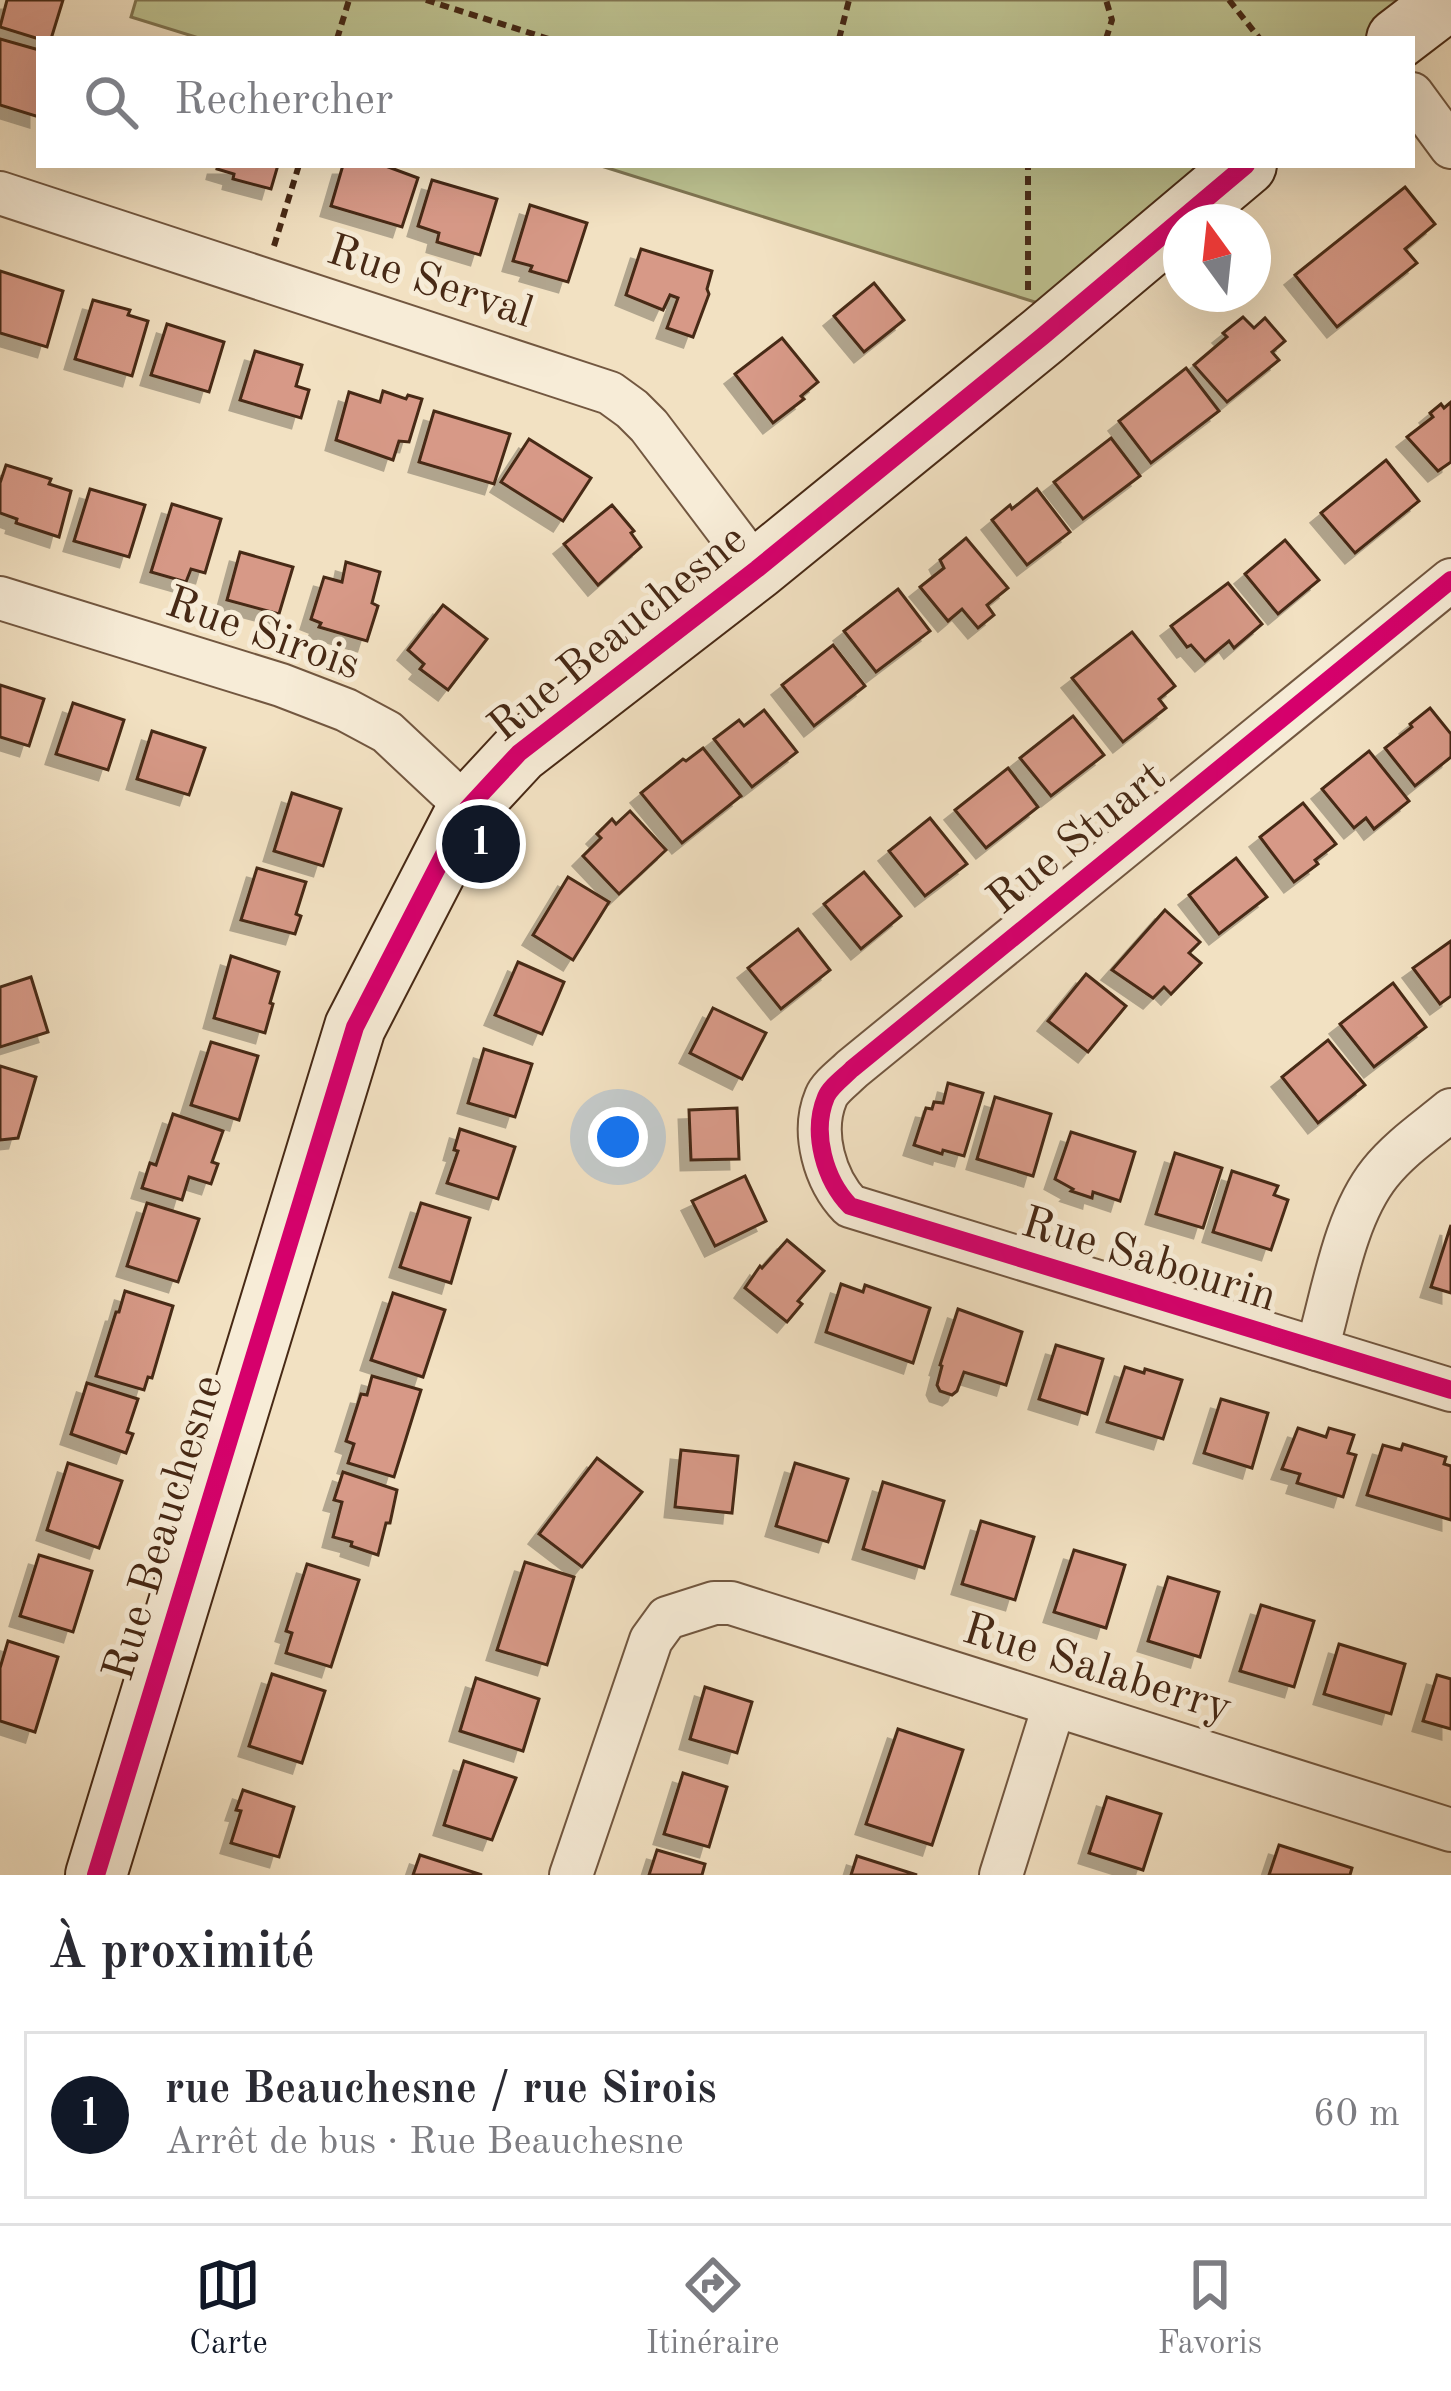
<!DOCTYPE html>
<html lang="fr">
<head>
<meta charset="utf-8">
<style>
  body { margin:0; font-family:"Old Standard TT",serif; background:#f7f7f7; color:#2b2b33 }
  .compass { position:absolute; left:1163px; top:204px; width:108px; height:108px; border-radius:50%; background:#fff; box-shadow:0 12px 48px #0002; rotate:345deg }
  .you { position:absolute; left:618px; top:1137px; width:42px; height:42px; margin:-30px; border:9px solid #fff; border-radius:50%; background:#1a73e8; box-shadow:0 0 0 18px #1a73e833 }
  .badge { display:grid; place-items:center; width:78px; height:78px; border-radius:50%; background:#111827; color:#fff; font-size:39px; font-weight:700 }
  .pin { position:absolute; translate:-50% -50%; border:6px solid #fff; box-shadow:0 3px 12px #0006 }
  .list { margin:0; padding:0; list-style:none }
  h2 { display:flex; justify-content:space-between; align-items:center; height:156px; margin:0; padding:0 48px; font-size:51px }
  h2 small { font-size:39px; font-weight:400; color:#7c7c81 }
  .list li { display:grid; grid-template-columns:78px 1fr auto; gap:36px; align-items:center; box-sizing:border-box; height:168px; margin:0 24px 24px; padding:0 24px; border:3px solid #e1e1e2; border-radius:0px }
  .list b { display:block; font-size:45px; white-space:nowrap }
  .list p { margin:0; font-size:39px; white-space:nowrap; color:#7c7c81 }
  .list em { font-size:39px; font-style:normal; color:#7c7c81 }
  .icon { flex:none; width:66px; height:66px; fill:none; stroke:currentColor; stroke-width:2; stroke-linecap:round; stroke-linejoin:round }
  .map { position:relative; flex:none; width:1451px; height:1875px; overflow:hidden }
  .search { position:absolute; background:#fff; box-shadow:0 12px 48px #0002; left:36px; right:36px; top:36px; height:132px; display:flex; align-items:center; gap:30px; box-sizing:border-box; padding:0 42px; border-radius:0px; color:#7c7c81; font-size:45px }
  .sheet { height:348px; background:#fff }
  nav { display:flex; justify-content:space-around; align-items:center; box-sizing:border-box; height:168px; border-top:3px solid #e1e1e2; background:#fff; font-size:33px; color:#7c7c81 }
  nav a { display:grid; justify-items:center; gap:6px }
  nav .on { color:#111827 }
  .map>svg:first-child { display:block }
  .green { fill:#bec290; stroke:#827652; stroke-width:3 }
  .building { fill:#d79987; stroke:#472915; stroke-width:3; filter:url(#shadow) }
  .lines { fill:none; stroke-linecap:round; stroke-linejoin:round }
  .street-casing { stroke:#725740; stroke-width:46 }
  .secondary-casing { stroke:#472915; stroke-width:64 }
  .path { stroke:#472915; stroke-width:6; stroke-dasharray:9 6; stroke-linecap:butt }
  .street { stroke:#f7ecd7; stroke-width:42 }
  .secondary { stroke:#f7ecd7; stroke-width:60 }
  .cycleway-casing { stroke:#f7ecd7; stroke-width:26 }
  .cycleway { stroke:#d6006c; stroke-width:18 }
  .labels { text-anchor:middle; stroke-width:10; stroke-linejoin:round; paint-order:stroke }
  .street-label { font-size:45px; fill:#472915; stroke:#f7ecd7 }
</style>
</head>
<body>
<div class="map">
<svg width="1451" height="1875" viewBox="0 0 1451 1875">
  <defs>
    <filter id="shadow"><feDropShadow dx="-10" dy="10" stdDeviation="0" flood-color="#0004"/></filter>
  </defs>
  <rect width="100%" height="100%" fill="#f2e1c2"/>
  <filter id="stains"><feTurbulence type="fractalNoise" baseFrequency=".00167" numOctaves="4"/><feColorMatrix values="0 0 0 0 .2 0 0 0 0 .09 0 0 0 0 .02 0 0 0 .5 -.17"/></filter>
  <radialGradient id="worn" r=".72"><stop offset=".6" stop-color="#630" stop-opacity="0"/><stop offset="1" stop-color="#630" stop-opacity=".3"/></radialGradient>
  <g class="green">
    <path d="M136 0H1448L1397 39H202L131 17Z"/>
    <path d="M598 165H1246L1070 313Z"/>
  </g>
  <g class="building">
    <path d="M7 0H63L51 39H39L0 27Z"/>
    <path d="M0 39 39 50V117L0 105Z"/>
    <path d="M218 165H278L271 189 233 179 234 174 217 169Z"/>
    <path d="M343 165H383L418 178 402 227 331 206Z"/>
    <path d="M432 180 497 199 480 255 437 242 439 233 418 226Z"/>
    <path d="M1405 187 1435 224 1405 249 1417 263 1337 327 1295 275Z"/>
    <path d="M530 205 587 223 568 282 530 271 532 266 513 261Z"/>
    <path d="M641 249 712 271 707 289 709 294 693 337 667 328 678 298 670 295 663 310 626 295Z"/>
    <path d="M0 271 63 291 47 347 0 333Z"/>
    <path d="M874 283 904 320 864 352 834 316Z"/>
    <path d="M93 300 130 310 128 315 148 321 132 376 75 359Z"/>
    <path d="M1243 317 1254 328 1265 318 1285 341 1272 352 1279 360 1227 402 1194 365 1227 337 1223 333Z"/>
    <path d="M167 324 224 342 209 392 151 375Z"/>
    <path d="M782 338 818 382 801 396 804 399 773 423 735 374Z"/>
    <path d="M255 351 302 365 296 386 309 390 301 418 240 400Z"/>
    <path d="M1186 368 1219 411 1151 463 1119 421Z"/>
    <path d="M383 391 406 399 408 395 422 399 409 442 399 441 393 460 336 440 349 392 380 402Z"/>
    <path d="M1451 402V462L1438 471 1407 437 1433 417 1430 413 1441 404 1444 408Z"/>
    <path d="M434 411 510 434 494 484 419 462Z"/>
    <path d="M1111 438 1140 476 1083 519 1054 482Z"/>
    <path d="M529 439 591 478 563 521 501 482Z"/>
    <path d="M1386 460 1419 501 1355 553 1321 513Z"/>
    <path d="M6 465 51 479 49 484 71 491 59 537 16 523 17 519 0 513V483Z"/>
    <path d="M90 489 145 505 129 557 74 541Z"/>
    <path d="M1037 489 1070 532 1027 565 992 520 1010 505 1012 509Z"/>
    <path d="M172 504 221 519 205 573 191 569 186 582 151 572Z"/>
    <path d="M612 505 634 531 631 533 641 547 598 585 564 544Z"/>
    <path d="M966 538 1008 588 987 605 994 615 978 628 962 609 948 621 920 587 944 568 940 560Z"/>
    <path d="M1285 540 1319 580 1278 614 1245 574Z"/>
    <path d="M240 552 293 567 279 614 227 600Z"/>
    <path d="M346 562 380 572 372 603 378 606 367 641 319 627 321 623 311 619 324 577 342 582Z"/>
    <path d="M1228 583 1262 624 1234 648 1229 641 1205 661 1191 645 1187 647 1171 626Z"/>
    <path d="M898 589 930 631 876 672 844 631Z"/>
    <path d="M443 605 487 639 448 690 420 669 424 664 408 650Z"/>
    <path d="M1132 632 1175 686 1159 699 1166 708 1123 742 1072 678Z"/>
    <path d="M833 645 865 686 814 726 782 685Z"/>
    <path d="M0 685 44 699 29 746 0 737Z"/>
    <path d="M73 703 124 720 108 770 56 754Z"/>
    <path d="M1430 708 1451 734V757L1415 786 1385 748 1412 727 1410 724Z"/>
    <path d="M764 710 797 752 752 787 714 739 739 720 744 726Z"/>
    <path d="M1073 716 1104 755 1051 796 1020 758Z"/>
    <path d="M152 731 205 748 189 795 137 779Z"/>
    <path d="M703 748 741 796 682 843 641 793 683 759 686 761Z"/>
    <path d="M1369 751 1409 801 1374 829 1366 818 1354 828 1322 789Z"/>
    <path d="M1008 768 1038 807 986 848 955 810Z"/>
    <path d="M292 793 341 809 323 866 274 851Z"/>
    <path d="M1303 803 1336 844 1315 860 1318 864 1294 882 1260 837Z"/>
    <path d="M630 811 666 850 619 894 583 856 601 838 597 834 612 819 616 824Z"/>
    <path d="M930 818 967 864 925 896 889 851Z"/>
    <path d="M1236 858 1267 897 1219 934 1189 895Z"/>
    <path d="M257 868 306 882 296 914 301 916 295 934 241 920Z"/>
    <path d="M864 872 901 916 861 949 824 904Z"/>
    <path d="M568 877 609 902 573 960 533 935Z"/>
    <path d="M1165 910 1200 942 1189 953 1201 963 1171 994 1164 987 1153 998 1112 970Z"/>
    <path d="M798 929 830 970 781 1009 748 968Z"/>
    <path d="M1451 941V996L1440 1004 1413 968Z"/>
    <path d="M231 956 279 972 270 1003 273 1004 265 1033 214 1018Z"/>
    <path d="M518 962 564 982 542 1034 495 1015Z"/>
    <path d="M1086 974 1126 1006 1088 1052 1048 1021Z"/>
    <path d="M31 977 48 1032 0 1047V987Z"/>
    <path d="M1393 983 1426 1027 1374 1067 1340 1024Z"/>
    <path d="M713 1008 766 1033 742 1079 690 1053Z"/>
    <path d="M1328 1040 1365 1085 1318 1123 1282 1077Z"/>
    <path d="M211 1042 258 1056 239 1120 191 1105Z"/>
    <path d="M484 1049 532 1064 515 1117 468 1103Z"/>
    <path d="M0 1066 36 1077 18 1138 0 1140Z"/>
    <path d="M948 1083 983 1093 964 1156 943 1150 942 1154 914 1145 926 1108 932 1109 934 1102 943 1103Z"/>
    <path d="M995 1097 1051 1114 1033 1176 977 1159Z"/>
    <path d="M737 1108 739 1159 691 1160 689 1110Z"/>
    <path d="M173 1114 223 1131 212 1162 218 1164 211 1184 189 1177 182 1200 142 1188 150 1163 156 1165Z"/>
    <path d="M460 1129 515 1147 498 1199 447 1183 458 1151 454 1150Z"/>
    <path d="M1071 1132 1135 1152 1120 1201 1093 1192 1092 1198 1071 1191 1073 1189 1055 1179Z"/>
    <path d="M1175 1153 1222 1168 1203 1228 1156 1214Z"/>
    <path d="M1232 1171 1278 1186 1274 1195 1288 1200 1271 1250 1213 1232Z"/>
    <path d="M745 1176 766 1221 715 1246 692 1201Z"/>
    <path d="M147 1203 199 1219 178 1282 127 1266Z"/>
    <path d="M421 1203 470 1218 451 1283 400 1267Z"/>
    <path d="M1451 1225V1293L1431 1287Z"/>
    <path d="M787 1240 824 1271 798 1301 802 1304 787 1322 745 1288 760 1266 762 1268Z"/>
    <path d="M841 1284 863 1292 865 1285 930 1308 913 1363 826 1332Z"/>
    <path d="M125 1291 173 1306 152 1378 148 1377 144 1390 96 1376 116 1312H119Z"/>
    <path d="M393 1293 445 1310 423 1377 371 1360Z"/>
    <path d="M958 1309 1022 1332 1006 1385 964 1372 957 1391 952 1395 940 1391 937 1385 942 1366 940 1365Z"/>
    <path d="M1056 1345 1103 1359 1087 1414 1039 1399Z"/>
    <path d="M1125 1367 1144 1373 1145 1369 1182 1380 1163 1439 1107 1422Z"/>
    <path d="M372 1376 421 1390 394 1477 348 1463 354 1444 346 1441 361 1394 367 1395Z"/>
    <path d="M87 1383 138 1399 127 1432 133 1434 126 1453 71 1434Z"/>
    <path d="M1221 1399 1268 1413 1252 1468 1204 1453Z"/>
    <path d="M1298 1428 1326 1437 1329 1428 1354 1435 1348 1453 1356 1455 1343 1497 1297 1483 1300 1474 1282 1469Z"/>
    <path d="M1403 1444 1446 1457 1444 1464 1451 1466V1520L1367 1495 1383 1445 1401 1450Z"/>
    <path d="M681 1450 738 1456 732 1513 675 1507Z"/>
    <path d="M597 1458 642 1492 582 1567 539 1534Z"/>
    <path d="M68 1463 122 1481 99 1548 47 1530Z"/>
    <path d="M795 1463 848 1479 828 1542 776 1526Z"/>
    <path d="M343 1472 397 1490 390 1523H386L378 1555 351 1546 352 1542 333 1537 342 1502 334 1500Z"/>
    <path d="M883 1482 944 1501 924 1568 863 1549Z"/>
    <path d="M981 1521 1034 1537 1015 1600 962 1584Z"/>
    <path d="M1074 1550 1125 1565 1106 1628 1054 1612Z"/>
    <path d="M39 1555 92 1571 73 1632 20 1616Z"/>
    <path d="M525 1562 574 1577 547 1665 497 1650Z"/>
    <path d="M307 1564 359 1580 331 1667 286 1653 292 1633 286 1631Z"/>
    <path d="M1168 1577 1219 1592 1200 1657 1148 1641Z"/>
    <path d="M1261 1605 1314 1621 1294 1687 1240 1671Z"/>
    <path d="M8 1641 58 1657 35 1732 0 1721V1668Z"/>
    <path d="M1339 1644 1405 1664 1391 1714 1324 1694Z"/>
    <path d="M272 1674 325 1691 302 1763 249 1746Z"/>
    <path d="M1437 1675 1451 1679V1729L1423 1721Z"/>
    <path d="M476 1678 539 1699 523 1751 460 1731Z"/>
    <path d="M705 1687 752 1702 737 1753 690 1739Z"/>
    <path d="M898 1729 963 1750 932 1845 866 1824Z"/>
    <path d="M464 1761 516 1778 492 1840 444 1825Z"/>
    <path d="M683 1773 727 1787 709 1847 664 1834Z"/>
    <path d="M243 1790 294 1807 279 1857 231 1843 241 1811 236 1810Z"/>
    <path d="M1107 1797 1161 1814 1143 1870 1089 1853Z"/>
    <path d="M1279 1845 1352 1868 1350 1875H1269Z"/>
    <path d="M657 1850 705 1864 702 1875H649Z"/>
    <path d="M420 1855 482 1875H413Z"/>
    <path d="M857 1856 917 1875H851Z"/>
  </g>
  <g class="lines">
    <defs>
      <g id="street">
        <path d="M1412 94 1451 147"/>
        <path d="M0 193 610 393 632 409 649 426 757 569"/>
        <path d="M1451 580 852 1069C844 1077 830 1087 826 1097 811 1133 825 1180 850 1206L1451 1390"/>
        <path d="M0 598 281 685 346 710 387 732 468 808"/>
        <path d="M1317 1349C1333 1294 1344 1218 1380 1173 1400 1148 1427 1130 1451 1110"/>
        <path d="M571 1875 651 1640 667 1618 714 1603H731L1451 1830"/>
        <path d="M1001 1875 1054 1706"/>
      </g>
      <g id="secondary">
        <path d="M1397 39 1448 0"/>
        <path d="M96 1875 355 1027 468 808 519 753 757 569 1043 336 1246 165"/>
      </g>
    </defs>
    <use href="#street" class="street-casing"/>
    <use href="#secondary" class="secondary-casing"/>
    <g class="path">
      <path d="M426 0 549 39"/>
      <path d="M1229 0 1260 39"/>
      <path d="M337 39 349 0"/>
      <path d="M839 39 849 0"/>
      <path d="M1106 39 1112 20 1106 0"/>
      <path d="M274 246 299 165"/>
      <path d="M1028 290V165"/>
    </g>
    <use href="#street" class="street"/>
    <use href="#secondary" class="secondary"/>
    <defs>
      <g id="cycleway">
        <path d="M1451 580 852 1069C844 1077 830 1087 826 1097 811 1133 825 1180 850 1206L1451 1390"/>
        <path d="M96 1875 355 1027 468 808 519 753 757 569 1043 336 1246 165"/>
      </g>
    </defs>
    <use href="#cycleway" class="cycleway-casing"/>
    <use href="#cycleway" class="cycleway"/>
  </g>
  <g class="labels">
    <g class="street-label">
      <text transform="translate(431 279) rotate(18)" y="16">Rue Serval</text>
      <text transform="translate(264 631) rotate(19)" y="16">Rue Sirois</text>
      <text transform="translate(616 631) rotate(-39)" y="16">Rue Beauchesne</text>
      <text transform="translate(1075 836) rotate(-39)" y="16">Rue Stuart</text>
      <text transform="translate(1150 1257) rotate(17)" y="16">Rue Sabourin</text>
      <text transform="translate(161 1527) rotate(-73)" y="16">Rue Beauchesne</text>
      <text transform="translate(1098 1666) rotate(17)" y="16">Rue Salaberry</text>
    </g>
  </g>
  <rect width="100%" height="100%" filter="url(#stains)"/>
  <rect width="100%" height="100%" fill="url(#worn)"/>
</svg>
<svg class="compass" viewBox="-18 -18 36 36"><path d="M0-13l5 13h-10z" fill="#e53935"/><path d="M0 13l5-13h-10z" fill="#7c7c81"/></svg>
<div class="you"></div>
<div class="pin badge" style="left:481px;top:844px">1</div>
<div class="search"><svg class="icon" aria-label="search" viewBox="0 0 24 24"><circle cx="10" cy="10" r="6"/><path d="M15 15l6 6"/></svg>Rechercher</div>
</div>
<section class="sheet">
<h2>À proximité<small></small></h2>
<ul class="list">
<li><span class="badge">1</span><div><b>rue Beauchesne / rue Sirois</b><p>Arrêt de bus · Rue Beauchesne</p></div><em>60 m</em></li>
</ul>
</section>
<nav>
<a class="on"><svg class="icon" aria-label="map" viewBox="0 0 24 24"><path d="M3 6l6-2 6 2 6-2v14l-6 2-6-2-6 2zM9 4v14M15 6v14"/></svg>Carte</a>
<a><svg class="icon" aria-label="directions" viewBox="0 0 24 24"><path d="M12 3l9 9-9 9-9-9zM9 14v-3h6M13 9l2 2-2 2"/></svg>Itinéraire</a>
<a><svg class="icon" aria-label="saved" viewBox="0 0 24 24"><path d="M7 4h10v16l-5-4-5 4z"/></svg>Favoris</a>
</nav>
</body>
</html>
